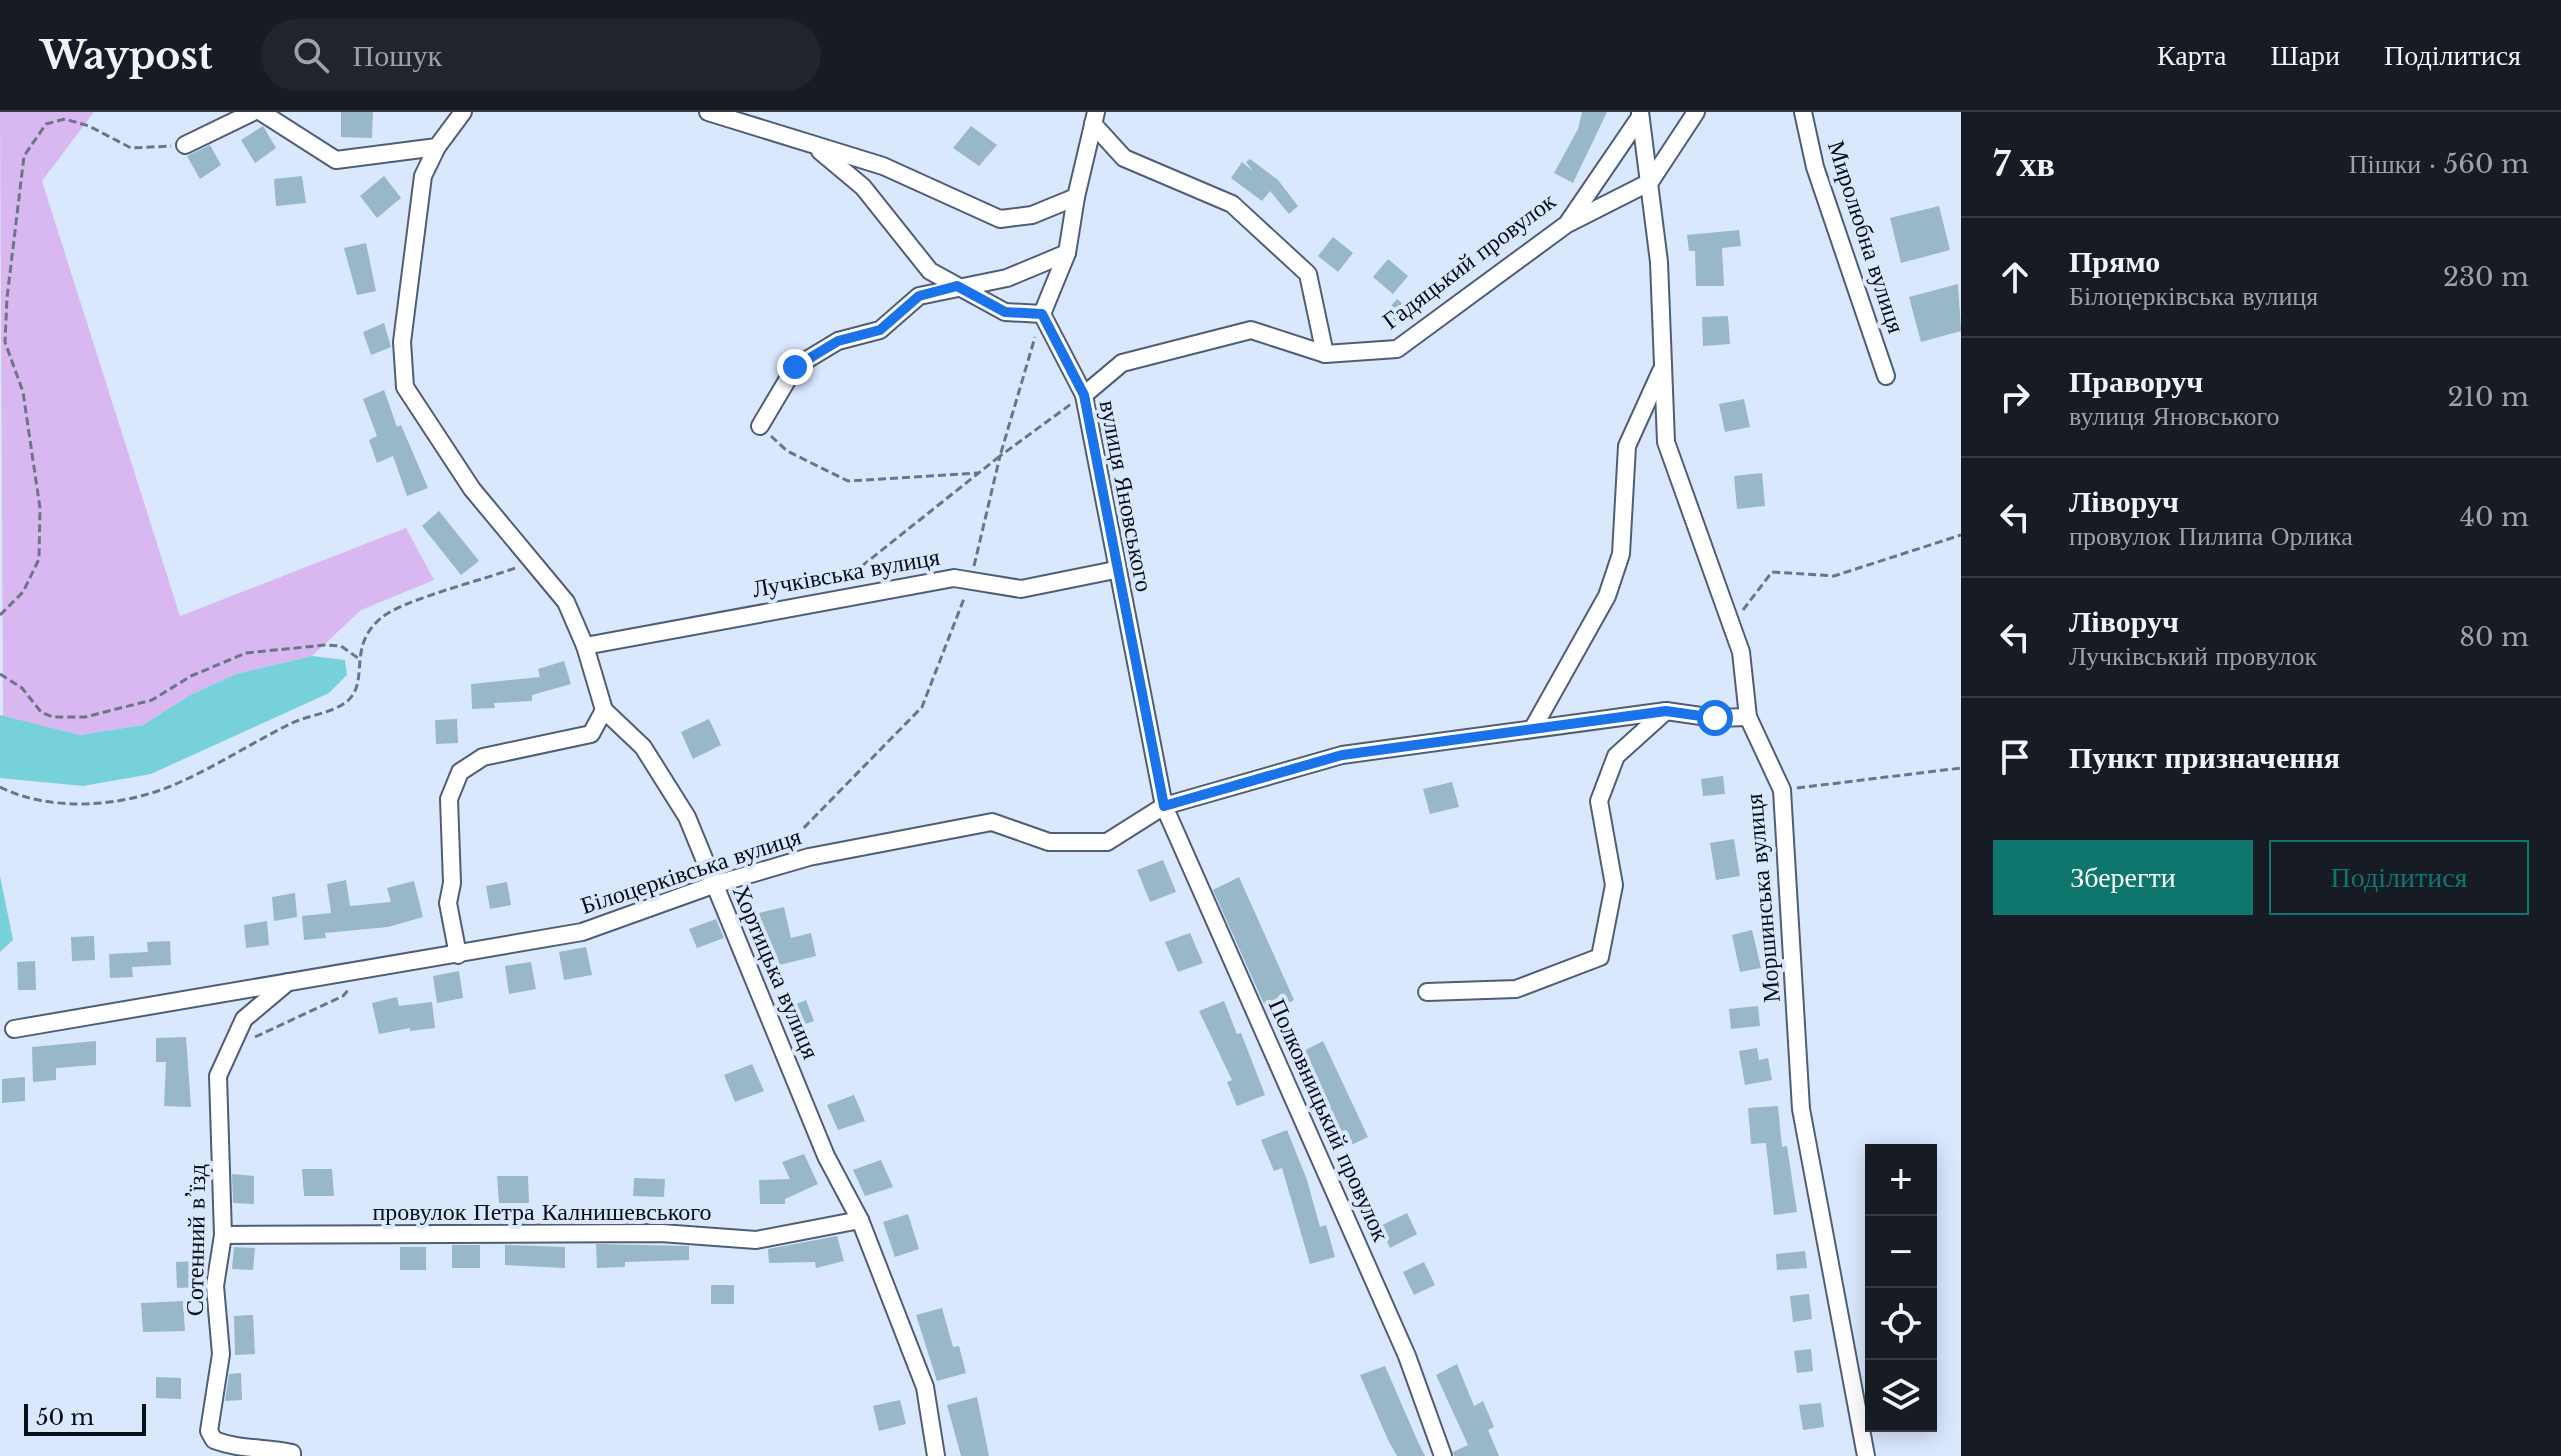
<!DOCTYPE html>
<html lang="uk">
<head>
<meta charset="utf-8">
<style>
  body { margin:0; font-family:"Libre Baskerville",serif; background:#20242c; color:#f1f3f6 }
  .controls { position:absolute; right:24px; bottom:24px; display:grid; overflow:hidden; border-radius:0px; box-shadow:0 4px 20px #0003 }
  .controls button { width:72px; height:72px; display:grid; place-items:center; padding:0; border:0; border-bottom:2px solid #363941; background:#171b24; color:#f1f3f6; font:40px sans-serif }
  .scale { position:absolute; left:24px; bottom:20px; width:122px; box-sizing:border-box; padding-left:8px; border:4px solid #080d16; border-top:0; font-size:22px; line-height:28px; white-space:nowrap; color:#080d16; -webkit-text-stroke:6px #dae8fe; paint-order:stroke }
  .stop { position:absolute; width:24px; height:24px; margin:-18px; border:6px solid #1a73e8; border-radius:50%; background:#fff }
  .stop.end { background:#1a73e8; border-color:#fff; box-shadow:0 2px 8px #0008 }
  .list { margin:0; padding:0; list-style:none }
  h2 { display:flex; justify-content:space-between; align-items:center; height:104px; margin:0; padding:0 32px; font-size:34px }
  h2 small { font-size:26px; font-weight:400; color:#9ea1a6 }
  .list li { display:grid; grid-template-columns:52px 1fr auto; gap:24px; align-items:center; box-sizing:border-box; height:120px; padding:0 32px; border-top:2px solid #363941 }
  .list b { display:block; font-size:30px; white-space:nowrap }
  .list p { margin:0; font-size:26px; white-space:nowrap; color:#9ea1a6 }
  .list em { font-size:26px; font-style:normal; color:#9ea1a6 }
  .actions { display:flex; gap:16px; padding:24px 32px }
  .actions a { flex:1; padding:18px 0; border:2px solid #0f766e; border-radius:0px; text-align:center; font-size:28px; color:#0f766e }
  .actions .main { background:#0f766e; color:#fff }
  .icon { flex:none; width:44px; height:44px; fill:none; stroke:currentColor; stroke-width:2; stroke-linecap:round; stroke-linejoin:round }
  .map { position:relative; flex:none; width:1961px; height:1344px; overflow:hidden }
  header { display:flex; align-items:center; gap:48px; box-sizing:border-box; height:112px; padding:0 40px; background:#171b24; border-bottom:2px solid #363941 }
  header strong { font-size:38px }
  nav { display:flex; gap:44px; margin-inline-start:auto; font-size:28px }
  .search { width:560px; height:72px; background:#20242c; display:flex; align-items:center; gap:20px; box-sizing:border-box; padding:0 28px; border-radius:44px; color:#9ea1a6; font-size:30px }
  main { display:flex }
  aside { flex:1; background:#171b24 }
  .map>svg:first-child { display:block }
  .green { fill:#d9b8f2 }
  .water { fill:#77d1da }
  .building { fill:#98b7c7 }
  .lines { fill:none; stroke-linecap:round; stroke-linejoin:round }
  .street-casing { stroke:#4f5e75; stroke-width:20 }
  .path { stroke:#6c7585; stroke-width:3; stroke-dasharray:8 4; stroke-linecap:butt }
  .street { stroke:#fff; stroke-width:16 }
  .route { stroke:#1a73e8; stroke-width:10 }
  .labels { text-anchor:middle; stroke-width:8; stroke-linejoin:round; paint-order:stroke }
  .street-label { font-size:24px; fill:#080d16; stroke:#dae8fe }
</style>
</head>
<body>
<header>
<strong>Waypost</strong>
<div class="search"><svg class="icon" aria-label="search" viewBox="0 0 24 24"><circle cx="10" cy="10" r="6"/><path d="M15 15l6 6"/></svg>Пошук</div>
<nav><a>Карта</a><a>Шари</a><a>Поділитися</a></nav>
</header>
<main>
<div class="map">
<svg width="1961" height="1344" viewBox="0 0 1961 1344">
  <rect width="100%" height="100%" fill="#dae8fe"/>
  <path class="green" d="M0 0H94L42 69 180 504 406 416 434 468 361 498 312 544 236 562 190 583 143 613 80 623 3 604Z"/>
  <g class="water">
    <path d="M312 544 345 548 347 563 329 581 151 662 83 674 0 666V603L80 623 143 613 190 583 236 562Z"/>
    <path d="M0 764 13 828 0 840Z"/>
  </g>
  <g class="building">
    <path d="M341 0H373L372 26 341 25Z"/>
    <path d="M1582 0H1607L1573 71 1554 61 1578 17Z"/>
    <path d="M263 14 276 36 255 51 241 28Z"/>
    <path d="M971 14 997 33 979 54 953 36Z"/>
    <path d="M210 33 221 53 200 67 187 44Z"/>
    <path d="M1250 47 1278 68 1298 94 1289 102 1270 79 1262 89 1231 66 1242 50 1253 59 1246 50Z"/>
    <path d="M302 64 306 91 276 94 274 67Z"/>
    <path d="M384 64 401 86 377 106 360 84Z"/>
    <path d="M1939 94 1950 138 1901 151 1890 106Z"/>
    <path d="M1739 118 1741 134 1722 136 1724 174H1696L1695 139H1689L1687 123Z"/>
    <path d="M1333 125 1353 141 1338 160 1318 144Z"/>
    <path d="M366 131 376 179 357 183 344 136Z"/>
    <path d="M1388 147 1408 164 1393 182 1373 165Z"/>
    <path d="M1958 172 1961 219 1921 230 1909 185Z"/>
    <path d="M1397 187 1409 197 1398 211 1385 201Z"/>
    <path d="M1728 204 1730 232 1703 234 1702 205Z"/>
    <path d="M384 211 391 235 371 243 363 220Z"/>
    <path d="M384 278 397 315 401 313 428 376 407 384 393 344 377 351 369 328 377 324 363 287Z"/>
    <path d="M1744 287 1750 315 1725 320 1719 292Z"/>
    <path d="M1762 361 1765 394 1737 397 1734 364Z"/>
    <path d="M439 399 479 449 461 463 422 414Z"/>
    <path d="M564 549 571 572 532 583V589L494 591 495 596 472 597 471 572 540 565 538 557Z"/>
    <path d="M457 607 458 631 436 632 435 608Z"/>
    <path d="M709 607 721 633 693 647 681 620Z"/>
    <path d="M1723 664 1725 682 1703 684 1701 667Z"/>
    <path d="M1452 670 1459 695 1430 702 1423 677Z"/>
    <path d="M1734 727 1740 764 1716 768 1710 731Z"/>
    <path d="M1163 748 1176 780 1150 790 1137 758Z"/>
    <path d="M1239 765 1294 888 1268 901 1213 778Z"/>
    <path d="M346 768 350 794 391 790 387 776 414 769 423 805 388 815 325 821 326 826 304 828 302 804 331 801 327 772Z"/>
    <path d="M507 770 511 793 490 797 486 774Z"/>
    <path d="M295 781 297 805 274 809 272 785Z"/>
    <path d="M784 795 791 826 811 821 816 844 775 854 759 801Z"/>
    <path d="M716 807 724 826 697 836 689 817Z"/>
    <path d="M267 809 269 833 246 836 244 813Z"/>
    <path d="M1752 818 1761 856 1740 860 1732 823Z"/>
    <path d="M1190 821 1203 851 1178 860 1165 830Z"/>
    <path d="M94 824 95 848 72 849 71 825Z"/>
    <path d="M170 829 171 853 132 855 133 865 110 866 109 842 148 840 147 830Z"/>
    <path d="M586 835 592 863 564 868 559 840Z"/>
    <path d="M35 849 36 878H18L17 850Z"/>
    <path d="M531 850 536 877 509 882 505 854Z"/>
    <path d="M459 859 463 886 437 891 433 864Z"/>
    <path d="M397 885 399 894 432 890 435 916 410 919V916L379 922 372 891Z"/>
    <path d="M806 888 814 909 794 916 786 896Z"/>
    <path d="M1224 889 1237 922 1241 921 1265 983 1237 994 1227 970 1232 968 1199 899Z"/>
    <path d="M1758 894 1760 914 1731 917 1729 897Z"/>
    <path d="M186 925 191 995 164 994 166 950H156V926Z"/>
    <path d="M96 929V953L56 956V968L33 970 32 935Z"/>
    <path d="M1323 929 1368 1025 1341 1038 1296 943Z"/>
    <path d="M1757 936 1759 948 1768 946 1772 968 1745 973 1739 939Z"/>
    <path d="M752 952 764 979 735 990 724 963Z"/>
    <path d="M25 965V989L2 991V967Z"/>
    <path d="M854 983 865 1009 838 1018 827 993Z"/>
    <path d="M1778 994 1782 1035 1787 1034 1797 1100 1774 1103 1766 1031 1751 1032 1748 996Z"/>
    <path d="M1287 1018 1307 1068 1320 1115 1326 1113 1335 1145 1310 1152 1282 1056 1274 1059 1261 1028Z"/>
    <path d="M804 1042 818 1072 785 1087V1092H760L759 1068 790 1067 782 1050Z"/>
    <path d="M881 1048 893 1075 865 1084 853 1058Z"/>
    <path d="M302 1057H332L334 1084H304Z"/>
    <path d="M232 1062 254 1064V1092L233 1091Z"/>
    <path d="M497 1064H528L529 1091H499Z"/>
    <path d="M634 1066 665 1067 664 1085 633 1084Z"/>
    <path d="M1407 1101 1417 1122 1390 1136 1380 1114Z"/>
    <path d="M908 1102 919 1137 895 1145 883 1110Z"/>
    <path d="M837 1124 844 1149 816 1156 815 1150 769 1151 768 1137Z"/>
    <path d="M596 1132 689 1134V1148L625 1150V1155L597 1156Z"/>
    <rect x="452" y="1133" width="28" height="23"/>
    <path d="M505 1133 565 1135V1156L505 1153Z"/>
    <path d="M234 1135 255 1136 253 1158 232 1157Z"/>
    <rect x="400" y="1135" width="26" height="23"/>
    <path d="M1805 1139 1807 1156 1777 1158 1776 1142Z"/>
    <path d="M197 1149 198 1175 177 1176 176 1150Z"/>
    <path d="M1424 1150 1435 1173 1414 1183 1403 1160Z"/>
    <rect x="711" y="1173" width="23" height="19"/>
    <path d="M1809 1182 1812 1207 1793 1210 1790 1184Z"/>
    <path d="M183 1189 185 1219 143 1220 141 1191Z"/>
    <path d="M942 1196 953 1235 959 1234 966 1261 937 1269 916 1203Z"/>
    <path d="M253 1203 255 1242 235 1243 234 1204Z"/>
    <path d="M1811 1237 1813 1259 1797 1261 1794 1239Z"/>
    <path d="M1457 1252 1474 1294 1483 1289 1494 1315 1488 1318 1499 1344H1454L1453 1340 1468 1333 1436 1263Z"/>
    <path d="M1385 1254 1418 1330 1425 1344H1397L1388 1328 1360 1263Z"/>
    <path d="M241 1261 242 1288 225 1289 229 1262Z"/>
    <path d="M156 1265 181 1266V1287L156 1286Z"/>
    <path d="M977 1285 989 1344H961L947 1293Z"/>
    <path d="M900 1288 906 1312 879 1319 873 1294Z"/>
    <path d="M1821 1291 1824 1315 1803 1318 1799 1293Z"/>
  </g>
  <g class="lines">
    <defs>
      <g id="street">
        <path d="M261 0 336 48 437 35 463 0"/>
        <path d="M708 0 883 54 1000 107 1032 103 1076 85"/>
        <path d="M1096 0 1076 85 1067 141 1042 202 1084 283 1164 694 1407 1244 1443 1344"/>
        <path d="M1640 0 1659 150 1666 330 1741 540 1748 605 1782 678 1801 997 1866 1344"/>
        <path d="M1803 0 1815 55 1886 264"/>
        <path d="M1093 12 1124 46 1232 92 1308 162 1325 242"/>
        <path d="M185 33 253 0"/>
        <path d="M437 35 423 64 402 230 405 275 472 377 566 490 585 534 604 598 643 635 687 705 826 1044 860 1108 925 1275 936 1344"/>
        <path d="M820 39 863 75 930 159 1005 200 1042 202"/>
        <path d="M1569 111 1650 70 1696 0"/>
        <path d="M1084 283 1122 251 1251 218 1325 242 1397 237 1567 112 1640 5"/>
        <path d="M760 314 795 255 838 229 880 218 919 184 1007 166 1067 141"/>
        <path d="M585 534 954 466 1021 477 1115 458"/>
        <path d="M1533 616 1607 484 1621 442 1627 334 1661 259"/>
        <path d="M458 843 448 791 452 771 449 687 460 660 483 645 591 622 604 598"/>
        <path d="M288 870 244 907 218 964 223 1123 215 1174 221 1242 209 1319 214 1328C240 1338 265 1335 292 1341V1344"/>
        <path d="M1427 880 1516 877 1600 845 1614 773 1599 689 1616 644 1666 599"/>
        <path d="M14 917 582 820 713 773 809 745 992 710 1049 730H1107L1164 694 1342 643 1666 599 1715 606 1748 605"/>
        <path d="M223 1123 661 1121 756 1128 860 1108"/>
      </g>
    </defs>
    <use href="#street" class="street-casing"/>
    <g class="path">
      <path d="M771 324 787 339 848 369 978 361"/>
      <path d="M974 454 1000 344 1071 292"/>
      <path d="M843 469 1000 344 1035 225"/>
      <path d="M1743 498 1772 460 1834 464 1961 423"/>
      <path d="M0 503 23 480 39 447 40 396 23 280 5 230 7 186 24 44 46 12 65 7 89 14 131 36 171 34"/>
      <path d="M0 562 22 576 41 600 53 605H85L152 588 191 564 246 541 325 533 341 534 358 546"/>
      <path d="M0 675C51 701 126 695 178 671 217 654 253 630 292 611 308 603 341 600 352 584 367 563 349 533 381 506 404 487 484 468 518 455"/>
      <path d="M1797 676 1961 656"/>
      <path d="M787 733 922 595 965 484"/>
      <path d="M255 925 343 884 350 876"/>
    </g>
    <use href="#street" class="street"/>
  </g>
  <g class="lines">
    <path class="route" d="M795 255 838 229 880 218 919 184 957 174 1005 200 1042 202 1084 283 1164 694 1342 643 1666 599 1715 606"/>
  </g>
  <g class="labels">
    <g class="street-label">
      <text transform="translate(1866 125) rotate(72)" y="8">Миролюбна вулиця</text>
      <text transform="translate(1469 149) rotate(-37)" y="8">Гадяцький провулок</text>
      <text transform="translate(1126 384) rotate(79)" y="8">вулиця Яновського</text>
      <text transform="translate(846 461) rotate(-10)" y="8">Лучківська вулиця</text>
      <text transform="translate(691 759) rotate(-18)" y="8">Білоцерківська вулиця</text>
      <text transform="translate(1763 786) rotate(-95)" y="8">Моршинська вулиця</text>
      <text transform="translate(776 860) rotate(67)" y="8">Хортицька вулиця</text>
      <text transform="translate(1329 1008) rotate(66)" y="8">Полковницький провулок</text>
      <text x="542" y="1108">провулок Петра Калнишевського</text>
      <text transform="translate(196 1128) rotate(-89)" y="8">Сотенний в’їзд</text>
    </g>
  </g>
</svg>
<div class="controls">
<button>+</button>
<button>−</button>
<button><svg class="icon" aria-label="locate" viewBox="0 0 24 24"><circle cx="12" cy="12" r="6"/><path d="M12 2v4M12 18v4M2 12h4M18 12h4"/></svg></button>
<button><svg class="icon" aria-label="layers" viewBox="0 0 24 24"><path d="M12 4l9 5-9 5-9-5zM3 14l9 5 9-5"/></svg></button>
</div>
<div class="scale">50 m</div>
<div class="stop" style="left:1715px;top:606px"></div>
<div class="stop end" style="left:795px;top:255px"></div>
</div>
<aside>
<h2>7 хв<small>Пішки · 560 m</small></h2>
<ul class="list">
<li><svg class="icon" aria-label="ahead" viewBox="0 0 24 24"><path d="M12 20V5M6 11l6-6 6 6"/></svg><div><b>Прямо</b><p>Білоцерківська вулиця</p></div><em>230 m</em></li>
<li><svg class="icon" aria-label="right" viewBox="0 0 24 24"><path d="M7 20v-9h11M14 6l5 5-5 5"/></svg><div><b>Праворуч</b><p>вулиця Яновського</p></div><em>210 m</em></li>
<li><svg class="icon" aria-label="left" viewBox="0 0 24 24"><path d="M17 20v-9H6M10 6l-5 5 5 5"/></svg><div><b>Ліворуч</b><p>провулок Пилипа Орлика</p></div><em>40 m</em></li>
<li><svg class="icon" aria-label="left" viewBox="0 0 24 24"><path d="M17 20v-9H6M10 6l-5 5 5 5"/></svg><div><b>Ліворуч</b><p>Лучківський провулок</p></div><em>80 m</em></li>
<li><svg class="icon" aria-label="arrive" viewBox="0 0 24 24"><path d="M6 21V4h12l-3 4 3 4H6"/></svg><div><b>Пункт призначення</b></div></li>
</ul>
<div class="actions"><a class="main">Зберегти</a><a>Поділитися</a></div>
</aside>
</main>
</body>
</html>
